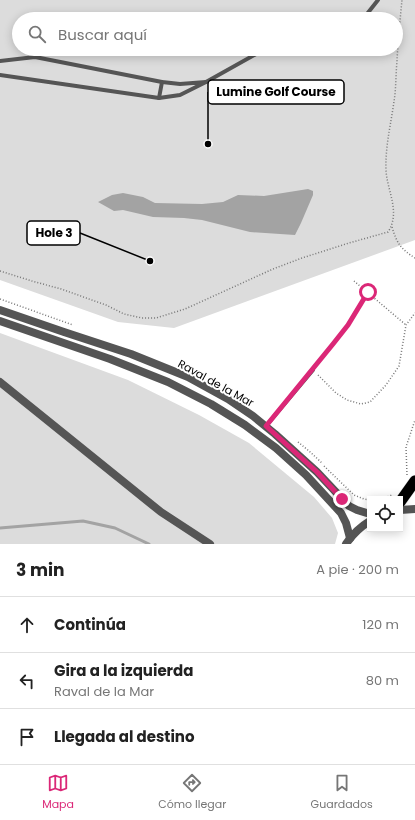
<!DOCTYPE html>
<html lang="es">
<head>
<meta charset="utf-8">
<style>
  body { margin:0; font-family:Poppins,sans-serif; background:#f6f6f6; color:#222 }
  .controls { position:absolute; right:12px; bottom:12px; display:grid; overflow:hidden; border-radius:0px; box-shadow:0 2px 10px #0003 }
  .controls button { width:36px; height:36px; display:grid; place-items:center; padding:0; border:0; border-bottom:1px solid #e0e0e0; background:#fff; color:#222; font:20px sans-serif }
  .stop { position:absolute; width:12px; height:12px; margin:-9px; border:3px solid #db2777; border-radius:50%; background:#fff }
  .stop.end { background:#db2777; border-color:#fff; box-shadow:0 1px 4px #0008 }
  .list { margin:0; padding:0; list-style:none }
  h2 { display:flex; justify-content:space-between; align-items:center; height:52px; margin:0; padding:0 16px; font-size:17px }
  h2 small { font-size:13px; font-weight:400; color:#767676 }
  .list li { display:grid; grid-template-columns:26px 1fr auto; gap:12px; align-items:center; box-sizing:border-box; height:56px; padding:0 16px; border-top:1px solid #e0e0e0 }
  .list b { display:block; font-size:15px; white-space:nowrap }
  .list p { margin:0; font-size:13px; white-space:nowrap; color:#767676 }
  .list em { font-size:13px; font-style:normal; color:#767676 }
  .icon { flex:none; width:22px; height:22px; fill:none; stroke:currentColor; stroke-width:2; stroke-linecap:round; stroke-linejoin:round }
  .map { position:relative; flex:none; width:415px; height:544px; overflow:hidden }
  .search { position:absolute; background:#fff; box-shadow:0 2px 10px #0003; left:12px; right:12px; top:12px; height:44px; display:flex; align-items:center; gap:10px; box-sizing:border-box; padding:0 14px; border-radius:22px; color:#767676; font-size:15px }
  .sheet { height:220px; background:#fff }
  nav { display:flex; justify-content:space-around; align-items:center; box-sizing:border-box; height:56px; border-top:1px solid #e0e0e0; background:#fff; font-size:11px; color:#767676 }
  nav a { display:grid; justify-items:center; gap:2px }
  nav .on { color:#db2777 }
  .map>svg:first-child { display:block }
  .green { fill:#dcdcdc; fill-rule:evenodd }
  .water { fill:#a3a3a3 }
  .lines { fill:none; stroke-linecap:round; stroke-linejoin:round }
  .stream { stroke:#a3a3a3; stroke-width:3 }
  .trunk-casing { stroke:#dbdbdb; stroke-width:12 }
  .path { stroke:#777; stroke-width:1.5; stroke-dasharray:1 2; stroke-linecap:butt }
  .service { stroke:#555; stroke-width:4 }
  .minor { stroke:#555; stroke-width:8 }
  .tertiary { stroke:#555; stroke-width:8 }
  .trunk { stroke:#000; stroke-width:11 }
  .route { stroke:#db2777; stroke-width:5 }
  .labels { text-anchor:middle; stroke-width:4; stroke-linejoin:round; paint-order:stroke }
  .street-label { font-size:11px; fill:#000; stroke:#fff }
  .leader { fill:none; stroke:#000; stroke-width:1.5 }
  .callout-dot { fill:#000; stroke:#fff; stroke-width:1.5 }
  .callout { fill:#fff; stroke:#000; stroke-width:1.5 }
  .callout-label { font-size:12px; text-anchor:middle; font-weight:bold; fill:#000 }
</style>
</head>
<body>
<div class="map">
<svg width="415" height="544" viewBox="0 0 415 544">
  <rect width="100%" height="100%" fill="#fff"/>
  <g class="green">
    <path d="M0 0H415V240L174 328 118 322 0 280ZM19 19H396V49H19Z"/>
    <path d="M0 333 128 380 199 415 249 443 314 497 332 518 338 533 335 544H0Z"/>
  </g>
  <path class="water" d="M308 189 313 191V195L301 223 295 235 250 232 202 220 184 218 153 217 123 210 114 211 98 202 112 195 123 193 143 197 155 203 202 204 223 202 238 195 264 196Z"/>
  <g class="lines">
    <path class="stream" d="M0 528 83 521 115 528 149 544"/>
    <defs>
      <path id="trunk" d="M400 502 415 481"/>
    </defs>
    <use href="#trunk" class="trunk-casing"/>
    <g class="path">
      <path d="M392 227C397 244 401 249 415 258"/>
      <path d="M0 271 32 281 61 289 106 305 124 314 142 318H156L185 309 273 269 302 258 349 243 388 232C401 212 387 191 386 170 385 145 392 120 395 94 396 83 396 72 397 61 398 41 400 20 402 0"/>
      <path d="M354 281 406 325"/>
      <path d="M0 299 73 325"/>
      <path d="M317 365 348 325 367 292"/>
      <path d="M318 375 336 393 347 400 361 404 370 402 386 385 399 366 406 325 415 313"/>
      <path d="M298 442 309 451 322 463"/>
      <path d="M324 466 354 495 364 499 370 500"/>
      <path d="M407 475 406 447 415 420"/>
      <path d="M382 499 392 495"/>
    </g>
    <g class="service">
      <path d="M363 19 378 0"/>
      <path d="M0 61 35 57 162 82 180 84 206 82 180 95 159 98 0 75"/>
      <path d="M206 82 265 49"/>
      <path d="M159 98 162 82"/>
      <path d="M266 426 313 370"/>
    </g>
    <path class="minor" d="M0 382 161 512 210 544"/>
    <g class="tertiary">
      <path d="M0 310 64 332 131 354 188 377 228 399 253 416 275 434 317 472 349 506 357 510 370 514"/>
      <path d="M0 321 110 359 168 382 211 404 245 425 276 448 306 475 341 513 346 523 350 538"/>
      <path d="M400 510 415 509"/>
      <path d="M346 544C352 535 360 527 370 521"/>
    </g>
    <use href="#trunk" class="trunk"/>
  </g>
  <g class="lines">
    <path class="route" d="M342 499 317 472 266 426 333 344 348 325 368 292"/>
  </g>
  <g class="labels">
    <g class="street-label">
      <text transform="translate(216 383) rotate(29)" y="4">Raval de la Mar</text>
    </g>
  </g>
  <path class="leader" d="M208 144L208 92M150 261L80 233"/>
  <g class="callout-dot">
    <circle cx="208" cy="144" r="4"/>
    <circle cx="150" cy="261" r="4"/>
  </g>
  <g class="callout">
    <rect x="208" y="80" width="136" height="24" rx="4"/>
    <rect x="27" y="221" width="53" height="24" rx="4"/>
  </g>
  <g class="callout-label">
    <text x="276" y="96">Lumine Golf Course</text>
    <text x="54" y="237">Hole 3</text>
  </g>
</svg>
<div class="controls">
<button><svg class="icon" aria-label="locate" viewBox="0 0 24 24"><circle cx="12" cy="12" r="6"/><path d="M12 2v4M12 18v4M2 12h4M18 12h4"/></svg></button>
</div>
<div class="stop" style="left:368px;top:292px"></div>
<div class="stop end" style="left:342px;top:499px"></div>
<div class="search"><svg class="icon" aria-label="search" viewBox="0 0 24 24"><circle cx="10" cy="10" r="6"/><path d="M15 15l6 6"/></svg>Buscar aquí</div>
</div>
<section class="sheet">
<h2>3 min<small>A pie · 200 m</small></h2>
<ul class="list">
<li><svg class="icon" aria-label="ahead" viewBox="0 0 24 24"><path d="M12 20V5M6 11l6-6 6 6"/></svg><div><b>Continúa</b></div><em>120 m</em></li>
<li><svg class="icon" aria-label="left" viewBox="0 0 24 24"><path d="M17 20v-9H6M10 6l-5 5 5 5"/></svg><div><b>Gira a la izquierda</b><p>Raval de la Mar</p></div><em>80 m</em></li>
<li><svg class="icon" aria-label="arrive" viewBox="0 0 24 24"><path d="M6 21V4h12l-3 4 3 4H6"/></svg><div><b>Llegada al destino</b></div></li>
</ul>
</section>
<nav>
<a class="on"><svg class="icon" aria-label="map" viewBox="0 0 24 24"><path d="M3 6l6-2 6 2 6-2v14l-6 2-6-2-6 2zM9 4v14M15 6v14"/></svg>Mapa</a>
<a><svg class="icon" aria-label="directions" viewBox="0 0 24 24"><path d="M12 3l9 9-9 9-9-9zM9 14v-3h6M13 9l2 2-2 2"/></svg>Cómo llegar</a>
<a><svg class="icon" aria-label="saved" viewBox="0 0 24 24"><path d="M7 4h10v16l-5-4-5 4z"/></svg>Guardados</a>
</nav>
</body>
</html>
